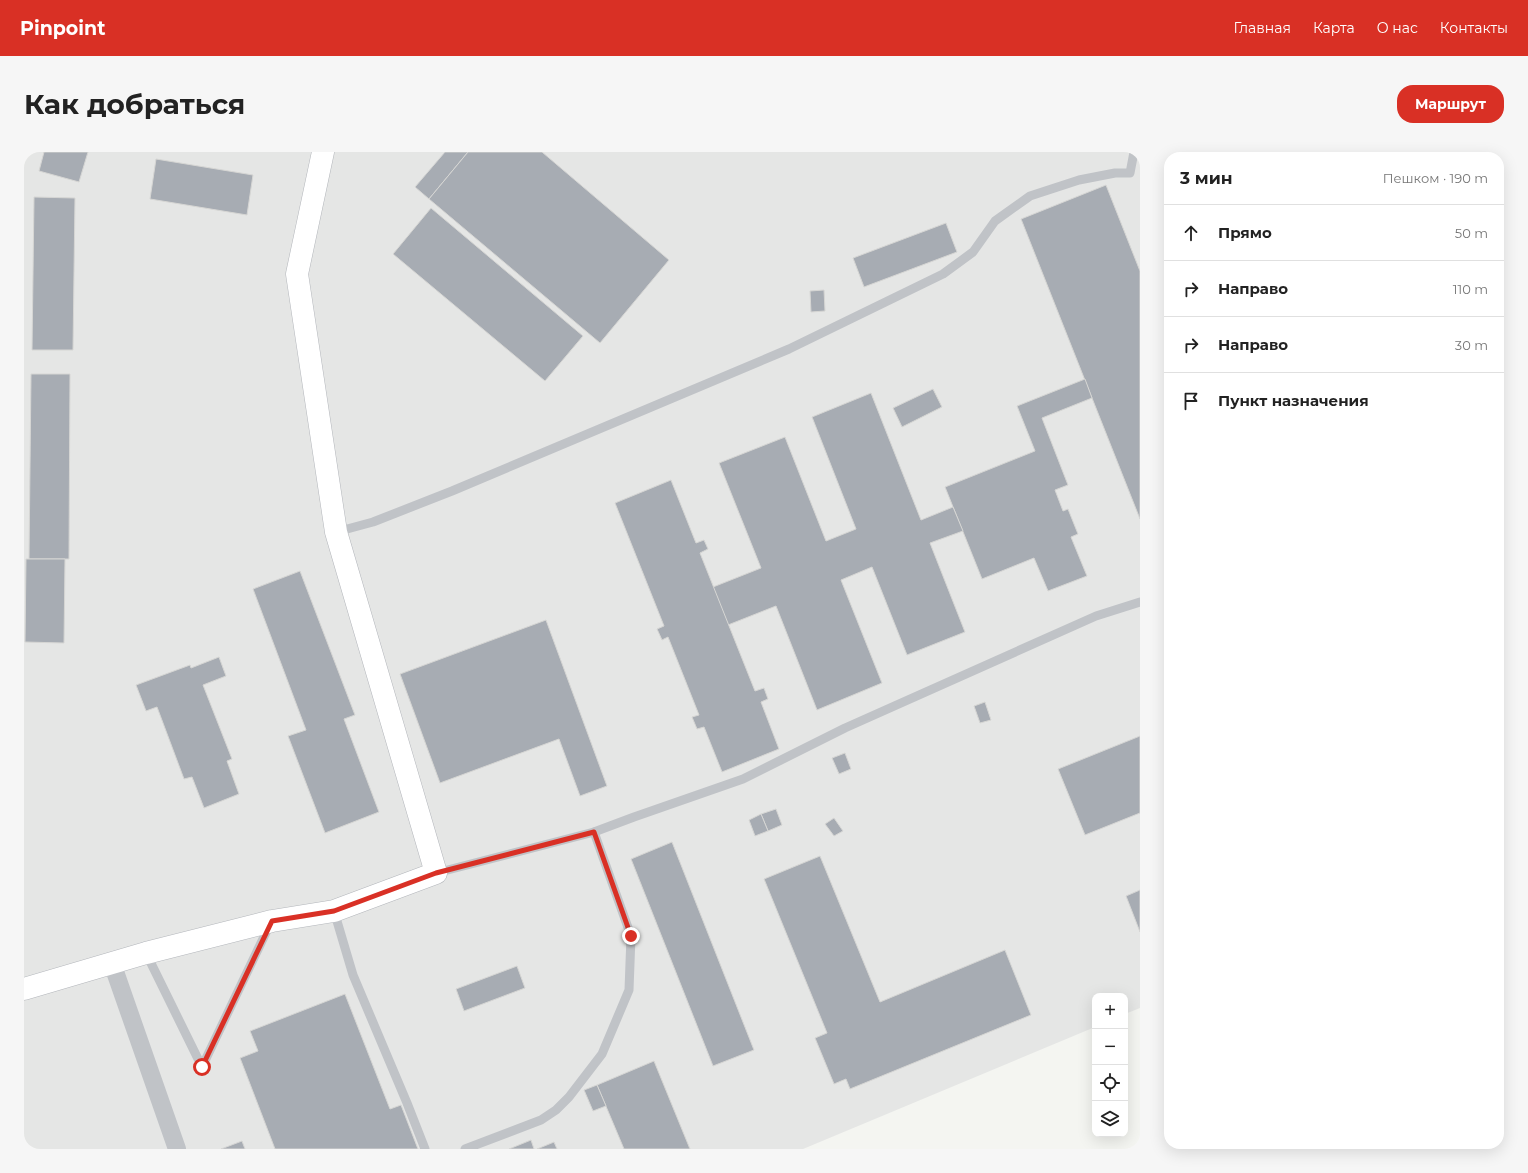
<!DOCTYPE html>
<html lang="ru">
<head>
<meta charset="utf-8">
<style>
  body { margin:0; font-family:Montserrat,sans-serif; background:#f6f6f6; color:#222 }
  .controls { position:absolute; right:12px; bottom:12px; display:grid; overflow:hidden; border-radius:8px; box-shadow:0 4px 16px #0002 }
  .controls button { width:36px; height:36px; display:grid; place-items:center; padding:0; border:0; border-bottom:1px solid #e0e0e0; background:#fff; color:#222; font:20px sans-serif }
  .stop { position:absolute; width:12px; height:12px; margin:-9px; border:3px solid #d93025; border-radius:50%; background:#fff }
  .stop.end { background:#d93025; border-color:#fff; box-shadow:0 1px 4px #0008 }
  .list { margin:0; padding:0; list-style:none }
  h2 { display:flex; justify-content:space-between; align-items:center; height:52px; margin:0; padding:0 16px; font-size:17px }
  h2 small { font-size:13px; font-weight:400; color:#767676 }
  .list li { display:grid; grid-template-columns:26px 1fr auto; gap:12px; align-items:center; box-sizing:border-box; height:56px; padding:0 16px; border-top:1px solid #e0e0e0 }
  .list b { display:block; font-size:15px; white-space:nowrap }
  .list em { font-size:13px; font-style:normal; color:#767676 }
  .icon { flex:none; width:22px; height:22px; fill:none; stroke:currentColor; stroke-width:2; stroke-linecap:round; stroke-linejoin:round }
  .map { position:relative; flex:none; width:1116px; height:997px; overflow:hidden; border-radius:16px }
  header { display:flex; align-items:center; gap:24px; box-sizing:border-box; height:56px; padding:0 20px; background:#d93025; color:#fff }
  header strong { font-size:19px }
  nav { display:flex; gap:22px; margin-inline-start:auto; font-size:14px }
  .intro { display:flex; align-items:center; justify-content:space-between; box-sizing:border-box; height:96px; padding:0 24px }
  h1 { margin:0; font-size:28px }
  .button { padding:10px 18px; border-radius:16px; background:#d93025; color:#fff; font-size:14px; font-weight:700 }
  main { display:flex; gap:24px; padding:0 24px }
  aside { flex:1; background:#fff; border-radius:16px; box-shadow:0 4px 16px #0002 }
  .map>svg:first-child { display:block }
  .built { fill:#e5e6e5 }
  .building { fill:#a7acb3; stroke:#d6d6d4 }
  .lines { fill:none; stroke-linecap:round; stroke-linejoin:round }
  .secondary-casing { stroke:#b3b6bb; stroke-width:23 }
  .lane { stroke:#c0c3c7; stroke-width:9 }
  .street { stroke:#c0c3c7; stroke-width:18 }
  .secondary { stroke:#fff; stroke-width:22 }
  .route { stroke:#d93025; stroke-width:5 }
</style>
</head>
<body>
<header>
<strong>Pinpoint</strong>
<nav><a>Главная</a><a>Карта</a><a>О нас</a><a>Контакты</a></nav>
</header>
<div class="intro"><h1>Как добраться</h1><a class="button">Маршрут</a></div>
<main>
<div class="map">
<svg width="1116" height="997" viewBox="0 0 1116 997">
  <rect width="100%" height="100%" fill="#f4f5f1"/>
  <path class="built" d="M0 0H1116V856L1101 862V844H1071V875L779 997H0Z"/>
  <g class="building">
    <path d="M20 0H64L55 30 15 19Z"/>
    <path d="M421 0H444L405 47 391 35Z"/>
    <path d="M444 0H518L645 108 576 191 405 47Z"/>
    <path d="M132 7 229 23 223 63 126 47Z"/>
    <path d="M1082 33 1116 119V367L997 67Z"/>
    <path d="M10 45 51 46 49 198H8Z"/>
    <path d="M407 56 559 184 521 229 369 102Z"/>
    <path d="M922 71 933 100 840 135 829 106Z"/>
    <path d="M800 138 801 159 787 160 786 139Z"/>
    <path d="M7 222H46L45 407H5Z"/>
    <path d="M1061 227 1068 246 1018 266 1044 333 1031 338 1039 359 1044 357 1054 382 1047 385 1063 424 1024 439 1010 406 958 427 921 335 1011 299 993 254Z"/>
    <path d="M909 237 918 255 878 275 869 256Z"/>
    <path d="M847 241 897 368 929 355 939 379 906 391 941 480 883 503 848 415 817 428 858 531 793 558 752 454 704 473 689 435 737 416 695 311 761 285 802 389 832 377 788 265Z"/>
    <path d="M647 328 672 391 680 388 684 397 676 401 731 539 740 536 744 547 737 550 755 597 698 620 680 575 673 577 668 565 675 563 644 485 638 488 633 477 640 474 591 351Z"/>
    <path d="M2 407H41L40 491 1 490Z"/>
    <path d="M276 419 331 563 320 567 355 660 301 681 264 584 282 578 229 437Z"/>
    <path d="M522 468 583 634 556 644 535 587 416 631 376 522Z"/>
    <path d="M195 505 202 524 179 533 208 607 203 609 215 642 180 656 168 625 160 627 133 555 122 559 112 533 166 513 167 516Z"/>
    <path d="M961 550 967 568 956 571 950 554Z"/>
    <path d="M1116 584V661L1061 683 1034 617Z"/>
    <path d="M821 601 827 617 815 622 808 606Z"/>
    <path d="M752 657 758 673 744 679 737 662Z"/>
    <path d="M737 662 744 679 731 684 725 668Z"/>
    <path d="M810 666 819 679 810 684 801 672Z"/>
    <path d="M648 690 730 898 689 914 607 707Z"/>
    <path d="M796 704 856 850 981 798 1007 863 826 937 822 927 810 932 791 886 803 881 740 727Z"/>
    <path d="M1116 738V780L1102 744Z"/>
    <path d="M493 814 501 836 440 859 432 837Z"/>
    <path d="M321 842 366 957 377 953 394 997H251L216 906 234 899 226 879Z"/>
    <path d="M630 909 666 997H600L573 933Z"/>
    <path d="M573 933 582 954 569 959 560 938Z"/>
    <path d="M507 988 510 997H485Z"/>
    <path d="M218 989 221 997H197Z"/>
    <path d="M530 990 533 997H513Z"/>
  </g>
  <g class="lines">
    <defs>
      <path id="secondary" d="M0 837 122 801 248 769 310 759 412 721 312 380 273 122 299 0"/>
    </defs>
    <use href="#secondary" class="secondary-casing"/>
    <g class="lane">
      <path d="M312 380 349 370 428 339 765 197 919 122 949 100 971 69 1006 44 1055 28 1091 21H1106L1110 0"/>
      <path d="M412 721 570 680 610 665 719 627 821 576 1072 464 1116 450"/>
      <path d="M310 759 329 823 383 951 401 997"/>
      <path d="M122 801 178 915"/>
      <path d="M178 915 246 772"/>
      <path d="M441 997 517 968 532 958 545 945 578 902 605 838 607 784 570 680"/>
    </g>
    <path class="street" d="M88 811 153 997"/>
    <use href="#secondary" class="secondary"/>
  </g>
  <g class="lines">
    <path class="route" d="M178 915 248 769 310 759 412 721 570 680 607 784"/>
  </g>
</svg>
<div class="controls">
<button>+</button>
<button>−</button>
<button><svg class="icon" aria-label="locate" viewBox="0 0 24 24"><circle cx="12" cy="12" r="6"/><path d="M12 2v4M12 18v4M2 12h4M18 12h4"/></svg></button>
<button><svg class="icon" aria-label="layers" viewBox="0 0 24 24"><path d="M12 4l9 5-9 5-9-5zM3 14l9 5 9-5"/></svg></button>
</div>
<div class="stop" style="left:178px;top:915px"></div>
<div class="stop end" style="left:607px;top:784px"></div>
</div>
<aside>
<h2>3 мин<small>Пешком · 190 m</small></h2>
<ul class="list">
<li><svg class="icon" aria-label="ahead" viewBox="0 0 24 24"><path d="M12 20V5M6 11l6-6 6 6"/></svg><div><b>Прямо</b></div><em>50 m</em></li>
<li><svg class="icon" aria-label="right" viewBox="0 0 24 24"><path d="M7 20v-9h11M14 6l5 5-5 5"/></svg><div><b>Направо</b></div><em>110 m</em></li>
<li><svg class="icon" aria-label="right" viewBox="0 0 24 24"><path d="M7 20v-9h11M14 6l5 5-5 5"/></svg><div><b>Направо</b></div><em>30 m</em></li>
<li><svg class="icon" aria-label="arrive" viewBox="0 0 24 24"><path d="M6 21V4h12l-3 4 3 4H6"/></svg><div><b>Пункт назначения</b></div></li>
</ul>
</aside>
</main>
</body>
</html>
